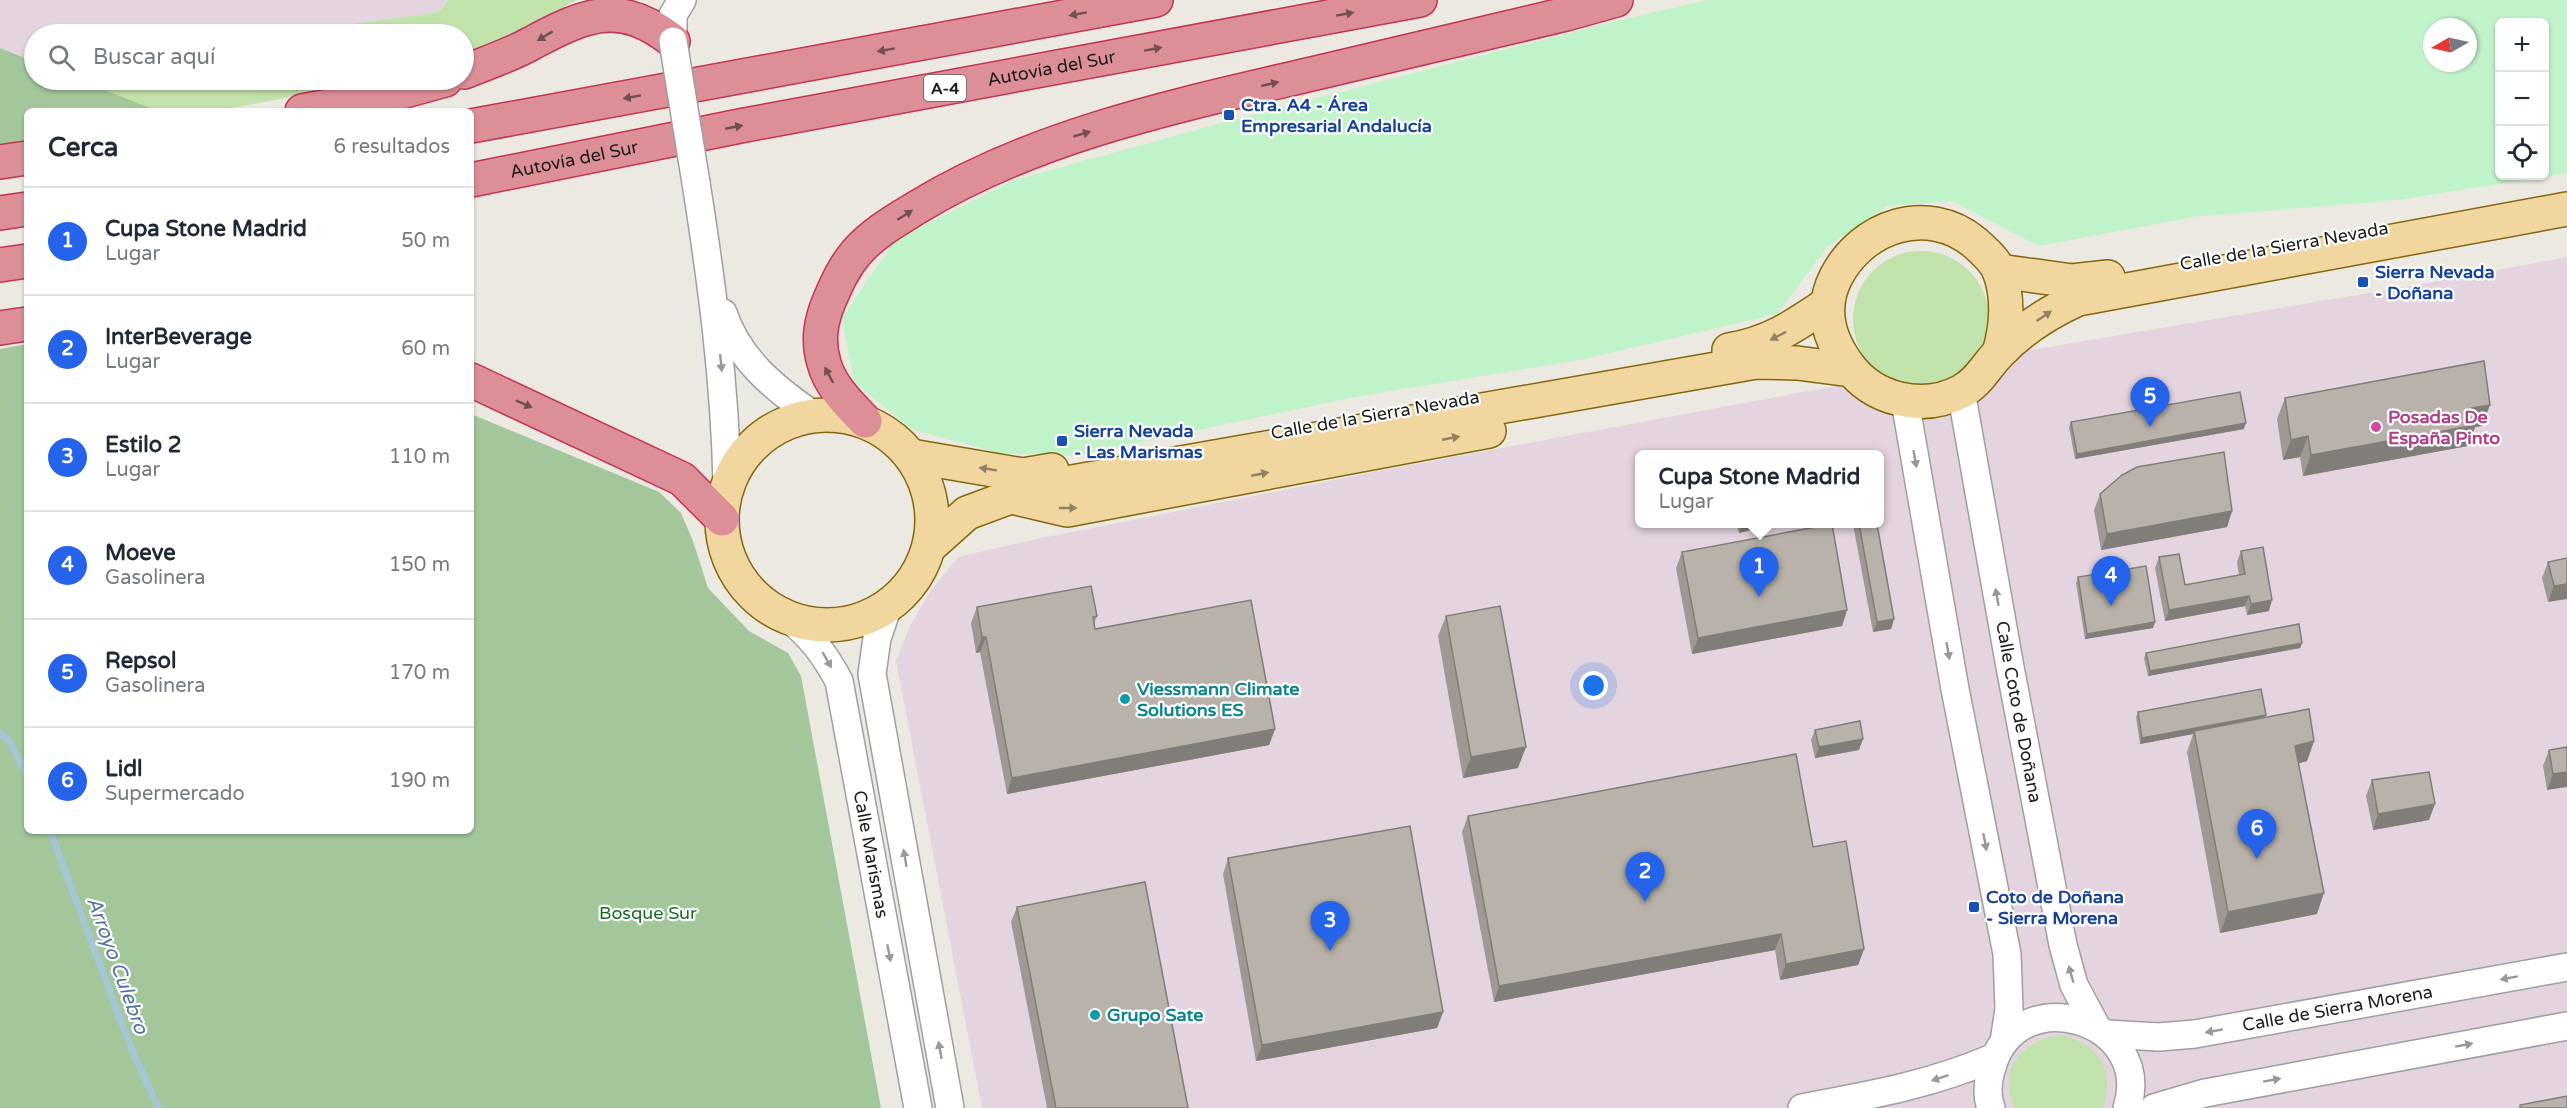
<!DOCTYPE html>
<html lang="es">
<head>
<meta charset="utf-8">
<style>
  body { margin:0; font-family:"Varela Round",sans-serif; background:#f6f6f7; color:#1f2937 }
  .controls { position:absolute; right:18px; top:18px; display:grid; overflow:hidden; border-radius:9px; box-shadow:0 2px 4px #0004 }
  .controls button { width:54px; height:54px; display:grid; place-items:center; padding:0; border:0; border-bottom:2px solid #e0e1e3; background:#fff; color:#1f2937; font:30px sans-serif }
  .compass { position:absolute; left:2423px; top:18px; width:54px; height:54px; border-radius:50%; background:#fff; box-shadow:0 2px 4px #0004; rotate:261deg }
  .you { position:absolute; left:1594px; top:686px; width:21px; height:21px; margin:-15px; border:4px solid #fff; border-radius:50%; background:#1a73e8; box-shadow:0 0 0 9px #1a73e833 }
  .badge { display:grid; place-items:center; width:39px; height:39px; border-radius:50%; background:#2563eb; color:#fff; font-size:20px; font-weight:700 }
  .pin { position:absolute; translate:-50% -50px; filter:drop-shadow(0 2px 3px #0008) }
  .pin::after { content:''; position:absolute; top:32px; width:21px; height:18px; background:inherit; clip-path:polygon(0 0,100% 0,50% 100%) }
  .popup { position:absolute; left:1635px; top:450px; width:249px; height:78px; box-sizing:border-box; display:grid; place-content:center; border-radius:9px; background:#fff; filter:drop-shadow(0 2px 4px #0005); font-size:20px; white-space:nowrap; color:#747a83 }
  .popup b { font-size:22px; color:#1f2937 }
  .popup::after { content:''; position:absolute; left:50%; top:100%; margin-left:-12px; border:12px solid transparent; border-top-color:#fff }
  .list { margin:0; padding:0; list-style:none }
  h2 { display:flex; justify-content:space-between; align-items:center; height:78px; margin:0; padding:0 24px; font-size:26px }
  h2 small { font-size:20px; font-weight:400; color:#747a83 }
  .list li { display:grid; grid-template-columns:39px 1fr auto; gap:18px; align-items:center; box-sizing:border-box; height:108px; padding:0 24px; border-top:2px solid #e0e1e3 }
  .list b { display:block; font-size:22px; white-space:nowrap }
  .list p { margin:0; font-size:20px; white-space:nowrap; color:#747a83 }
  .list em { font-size:20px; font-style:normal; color:#747a83 }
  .icon { flex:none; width:33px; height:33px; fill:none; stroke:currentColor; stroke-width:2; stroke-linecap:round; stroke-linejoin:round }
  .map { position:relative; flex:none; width:2567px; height:1108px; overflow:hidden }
  .search { position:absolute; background:#fff; box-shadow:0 2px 4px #0004; left:24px; top:24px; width:450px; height:66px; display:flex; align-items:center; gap:15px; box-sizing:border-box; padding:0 21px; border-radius:33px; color:#747a83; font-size:22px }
  .panel { position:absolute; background:#fff; box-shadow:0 2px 4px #0004; left:24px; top:108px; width:450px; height:726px; border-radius:9px }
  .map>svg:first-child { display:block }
  .industrial { fill:#e4d4df; fill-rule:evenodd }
  .grass { fill:#c1e2ab }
  .forest { fill:#a3c79a }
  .park { fill:#c1f3ca; fill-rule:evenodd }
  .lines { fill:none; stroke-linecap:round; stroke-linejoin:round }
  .stream { stroke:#a5c6d5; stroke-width:7 }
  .minor-casing { stroke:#9f9f9f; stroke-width:30 }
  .major-casing { stroke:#84680e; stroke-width:36 }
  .highway-casing { stroke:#c43457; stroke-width:36 }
  .minor { stroke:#fff; stroke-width:27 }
  .major { stroke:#f2d6a0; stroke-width:33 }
  .highway { stroke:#dc8f96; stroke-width:33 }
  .minor-bridge-casing { stroke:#9f9f9f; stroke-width:30; stroke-linecap:butt }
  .minor-bridge { stroke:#fff; stroke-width:27 }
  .wall { fill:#9e9993 }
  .shaded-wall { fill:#817d78 }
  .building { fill:#b8b2ab; stroke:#817d78; stroke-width:1.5 }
  .oneway { fill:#724f52 }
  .oneway2 { fill:#918264 }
  .oneway3 { fill:#989898 }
  .transit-dot { fill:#1a4fb4; stroke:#fff; stroke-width:2 }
  .hotel-dot { fill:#d1479c; stroke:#fff; stroke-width:2 }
  .culture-dot { fill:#0f9aa8; stroke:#fff; stroke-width:2 }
  .labels { text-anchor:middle; stroke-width:4.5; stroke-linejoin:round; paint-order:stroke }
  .shield { fill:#fff; stroke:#5f5f5f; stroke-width:1.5 }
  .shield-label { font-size:16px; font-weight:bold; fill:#1b1b1b }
  .street-label { font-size:18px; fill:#1b1b1b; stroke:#fff }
  .transit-label { font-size:18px; font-weight:bold; fill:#164399; stroke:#fff; text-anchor:start }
  .hotel-label { font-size:18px; font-weight:bold; fill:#b23c85; stroke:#fff; text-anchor:start }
  .culture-label { font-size:18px; font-weight:bold; fill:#0d838f; stroke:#fff; text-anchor:start }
  .park-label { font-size:18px; fill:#156c25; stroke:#fff }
  .water-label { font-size:20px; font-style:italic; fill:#5271a0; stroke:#fff }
</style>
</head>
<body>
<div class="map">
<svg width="2567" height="1108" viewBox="0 0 2567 1108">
  <rect width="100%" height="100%" fill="#ebe9e1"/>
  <g class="industrial">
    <path d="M0 0H447L439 12 279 34H34V62L0 48Z"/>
    <path d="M2567 257V1108H982L896 661 911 624 930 592 958 557 1037 539 1389 469 2024 351 2417 285ZM1639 454H1879V524H1639Z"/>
  </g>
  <g class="grass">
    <path d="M448 0H577L464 60V34H279L439 12Z"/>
    <path d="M0 48 34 62V80H384L215 111H27Z"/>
    <circle cx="1921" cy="319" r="68"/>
    <path d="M2060 1035C2099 1043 2115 1069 2103 1108H2014C1998 1069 2020 1041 2060 1035Z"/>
  </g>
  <g class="forest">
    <path d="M0 48 34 62V80H79L158 111H27V142L0 147Z"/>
    <path d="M27 344V831H471V414L659 492 681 513 693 541 708 588 749 631 788 653 801 676 881 1108H0V349Z"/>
  </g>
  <path class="park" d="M1707 0H2567V173L2398 200 2194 217 2039 246 1952 201 1887 206 1827 247 1777 314 1580 360 1355 397 1075 456 999 453 911 429 854 382 842 318 895 240 1014 180 1236 119 1600 25ZM2500 22H2544V176H2500ZM2432 27H2468V63H2432Z"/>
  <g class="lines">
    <g class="stream">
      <path d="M0 732 9 741 27 775"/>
      <path d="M50 831 130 1045 158 1108"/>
    </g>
    <defs>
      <g id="minor">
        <path d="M673 41V15L682 0"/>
        <path d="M696 183C712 284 725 383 727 485"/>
        <path d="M723 313C739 360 774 388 813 415"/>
        <path id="s1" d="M1961 391 2010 667 2063 945 2074 985 2096 1026"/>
        <path d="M1905 401 1955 689 2007 954 2009 1009 2004 1042"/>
        <path d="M888 606 877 638 872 674 950 1108"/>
        <path id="s2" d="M788 618C811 636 825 655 839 681L918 1108"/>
        <path id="s3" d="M2106 1034 2159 1037 2195 1034 2567 967"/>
        <path d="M1802 1108C1871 1095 1930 1085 1995 1057"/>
        <path d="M1991 1108C1986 1095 1988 1080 1992 1067 2017 978 2155 1020 2127 1108"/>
        <path d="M2154 1108 2205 1093 2567 1026"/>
      </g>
      <g id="major">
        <path d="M1999 271 2072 281 2108 277"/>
        <path d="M1729 350C1770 343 1793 327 1827 304"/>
        <path d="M1999 353C2007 326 2009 300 2000 273 1996 261 1983 250 1974 242 1927 204 1862 226 1836 277 1820 308 1828 338 1848 365 1873 400 1923 412 1962 391 1979 382 1986 366 1999 353 2022 329 2049 312 2078 299L2567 209"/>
        <circle cx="827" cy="520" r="105"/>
        <path d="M911 456 1023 475 1052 470"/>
        <path d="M1016 498 1067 510 1489 431"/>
        <path d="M929 547 967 513 1032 489 1756 362 1797 363 1851 370"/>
      </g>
      <g id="highway">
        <path d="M464 72C486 63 511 55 532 43 588 13 621 0 673 41"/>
        <path d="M302 111 394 94 445 80"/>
        <path d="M471 126 1156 0"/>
        <path d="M0 162 27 158"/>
        <path id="s4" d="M471 180 745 125 1420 0"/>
        <path d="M0 213 27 209"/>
        <path d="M0 265 27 261"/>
        <path d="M0 328 27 324"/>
        <path d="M471 380 682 479 722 519"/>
        <path d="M865 421C849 404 830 386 824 363 817 340 821 320 830 299 837 283 844 267 856 253 872 234 895 221 916 208 1037 134 1180 105 1316 73 1399 53 1483 34 1566 14L1616 0"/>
      </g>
    </defs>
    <use href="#minor" class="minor-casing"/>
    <use href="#major" class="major-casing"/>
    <use href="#highway" class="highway-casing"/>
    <use href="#minor" class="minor"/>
    <use href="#major" class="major"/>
    <use href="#highway" class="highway"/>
    <defs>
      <path id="minor-bridge" d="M673 41 696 183"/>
    </defs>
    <use href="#minor-bridge" class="minor-bridge-casing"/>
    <use href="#minor-bridge" class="minor-bridge"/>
  </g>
  <g class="wall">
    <path d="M2285 398 2482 426 2475 427 2468 446 2303 476 2300 457 2283 460 2277 419Z"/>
    <path d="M2071 422 2244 429 2075 459 2069 427Z"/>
    <path d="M2100 494 2232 511 2227 527 2101 550 2094 510Z"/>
    <path d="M1736 524H1773L1739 533Z"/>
    <path d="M1853 524H1877L1894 619 1891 629 1873 632Z"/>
    <path d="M2241 551 2269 611 2247 615 2245 606 2165 621 2155 568 2159 557 2185 585 2239 575 2237 562Z"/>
    <path d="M1682 552 1847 610 1842 626 1692 654 1676 568Z"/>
    <path d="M2567 558 2548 602 2542 578 2548 562Z"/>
    <path d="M2078 577 2153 628 2085 639 2076 583Z"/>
    <path d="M977 607 1097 616 1094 624 1095 629 1275 729 1269 745 1007 794 980 652 976 653 971 623Z"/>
    <path d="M1446 616 1518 768 1463 778 1438 636Z"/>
    <path d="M2302 643 2300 648 2148 676 2144 658 2146 653Z"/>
    <path d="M2138 712 2265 718 2314 741 2307 761 2299 763 2317 914 2220 933 2187 752 2193 734 2140 744 2136 717Z"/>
    <path d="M1815 730 1859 750 1815 758 1811 740Z"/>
    <path d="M2567 747 2547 790 2543 766 2549 750Z"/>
    <path d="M2372 780 2429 820 2373 830 2366 796Z"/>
    <path d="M1468 816 1813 847 1864 949 1858 965 1780 980 1775 950 1494 1002 1462 832Z"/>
    <path d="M1228 858 1443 1012 1437 1028 1256 1061 1223 874Z"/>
    <path d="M1017 907 1188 1108H1047L1011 922Z"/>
  </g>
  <g class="shaded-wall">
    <path d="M2490 405 2482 426 2475 427 2468 446 2303 476 2311 455 2471 408Z"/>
    <path d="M2246 423 2244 429 2075 459 2077 454Z"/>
    <path d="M2308 436 2300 457 2283 460 2291 440Z"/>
    <path d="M2232 511 2227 527 2101 550 2107 534Z"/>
    <path d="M1742 524H1773L1739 533Z"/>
    <path d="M2567 584V599L2548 602 2554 586Z"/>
    <path d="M2249 596 2245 606 2165 621 2169 610Z"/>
    <path d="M2272 600 2269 611 2247 615 2251 604Z"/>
    <path d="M1847 610 1842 626 1692 654 1698 638Z"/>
    <path d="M1894 619 1891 629 1873 632 1877 622Z"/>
    <path d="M2155 622 2153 628 2085 639 2087 634Z"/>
    <path d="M982 637H986L980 652 976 653Z"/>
    <path d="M2302 643 2300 648 2148 676 2150 671Z"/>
    <path d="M2266 715 2264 721 2194 731 2193 734 2140 744 2142 738Z"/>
    <path d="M1275 729 1269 745 1007 794 1012 778Z"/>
    <path d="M1863 739 1859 750 1815 758 1819 747Z"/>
    <path d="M2314 741 2307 761 2288 766 2295 746Z"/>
    <path d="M1526 747 1518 768 1463 778 1471 757Z"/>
    <path d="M2567 772V787L2547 790 2553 774Z"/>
    <path d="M2435 804 2429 820 2373 830 2378 814Z"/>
    <path d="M2324 893 2317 914 2220 933 2228 912Z"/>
    <path d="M1781 934 1775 950 1494 1002 1499 986Z"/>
    <path d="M1864 949 1858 965 1780 980 1786 964Z"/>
    <path d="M1443 1012 1437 1028 1256 1061 1262 1045Z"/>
  </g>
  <g class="building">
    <path d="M2484 361 2490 405 2471 408 2476 425 2311 455 2308 436 2291 440 2285 398Z"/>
    <path d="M2240 392 2246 423 2077 454 2071 422Z"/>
    <path d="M2224 452 2232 511 2107 534 2100 494 2122 475 2137 467Z"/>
    <path d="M1832 524 1847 610 1698 638 1682 552Z"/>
    <path d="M1859 524H1877L1894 619 1877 622Z"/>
    <path d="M2263 547 2272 600 2251 604 2249 596 2169 610 2159 557 2179 554 2185 585 2245 574 2241 551Z"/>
    <path d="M2567 558V584L2554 586 2548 562Z"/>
    <path d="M2146 566 2155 622 2087 634 2078 577Z"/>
    <path d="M1091 586 1097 616 1093 617 1095 629 1251 600 1275 729 1012 778 986 637H982L977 607Z"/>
    <path d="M1500 606 1526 747 1471 757 1446 616Z"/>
    <path d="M2299 624 2302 643 2150 671 2146 653Z"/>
    <path d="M2261 689 2266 715 2142 738 2138 712Z"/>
    <path d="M2309 709 2314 741 2295 746 2324 893 2228 912 2194 731Z"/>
    <path d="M1860 721 1863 739 1819 747 1815 730Z"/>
    <path d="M2567 747V772L2553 774 2549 750Z"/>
    <path d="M1796 754 1813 847 1846 841 1864 949 1786 964 1781 934 1499 986 1468 816Z"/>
    <path d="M2429 772 2435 804 2378 814 2372 780Z"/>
    <path d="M1410 826 1443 1012 1262 1045 1228 858Z"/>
    <path d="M1145 882 1188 1108H1056L1017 907Z"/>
    <path d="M2567 1096V1108H2520V1105Z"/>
  </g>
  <defs><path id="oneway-solid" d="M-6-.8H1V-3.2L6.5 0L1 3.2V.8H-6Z" transform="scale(1.5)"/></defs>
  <g class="oneway">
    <use href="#oneway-solid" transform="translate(1078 14) rotate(170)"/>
    <use href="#oneway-solid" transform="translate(1345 14) rotate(-10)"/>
    <use href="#oneway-solid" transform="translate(545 36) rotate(149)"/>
    <use href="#oneway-solid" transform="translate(1153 49) rotate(-10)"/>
    <use href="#oneway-solid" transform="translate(886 50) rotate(170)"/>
    <use href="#oneway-solid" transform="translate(1270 84) rotate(-13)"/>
    <use href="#oneway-solid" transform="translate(632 97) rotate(170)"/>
    <use href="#oneway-solid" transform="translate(734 127) rotate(-11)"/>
    <use href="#oneway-solid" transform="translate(1082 134) rotate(-16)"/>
    <use href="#oneway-solid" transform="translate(905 215) rotate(-32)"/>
    <use href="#oneway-solid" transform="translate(829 375) rotate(-118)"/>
    <use href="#oneway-solid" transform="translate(524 404) rotate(24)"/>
  </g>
  <g class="oneway2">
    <use href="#oneway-solid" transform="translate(2044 316) rotate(-34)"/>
    <use href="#oneway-solid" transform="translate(1778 336) rotate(153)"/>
    <use href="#oneway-solid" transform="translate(1451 438) rotate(-11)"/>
    <use href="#oneway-solid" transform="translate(988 469) rotate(-171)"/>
    <use href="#oneway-solid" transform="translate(1260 474) rotate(-11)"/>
    <use href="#oneway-solid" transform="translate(1068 508)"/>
  </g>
  <g class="oneway3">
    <use href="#oneway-solid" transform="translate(721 363) rotate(84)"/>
    <use href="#oneway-solid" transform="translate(1915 459) rotate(80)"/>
    <use href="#oneway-solid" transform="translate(1997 597) rotate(-100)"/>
    <use href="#oneway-solid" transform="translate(1948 651) rotate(80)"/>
    <use href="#oneway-solid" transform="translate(827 660) rotate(60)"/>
    <use href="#oneway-solid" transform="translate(1985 842) rotate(79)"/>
    <use href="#oneway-solid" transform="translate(905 858) rotate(-100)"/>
    <use href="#oneway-solid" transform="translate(889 953) rotate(79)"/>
    <use href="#oneway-solid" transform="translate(2071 974) rotate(-106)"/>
    <use href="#oneway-solid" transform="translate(2509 978) rotate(170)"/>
    <use href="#oneway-solid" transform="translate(2214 1031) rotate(170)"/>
    <use href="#oneway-solid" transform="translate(2464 1045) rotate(-10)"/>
    <use href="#oneway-solid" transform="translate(940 1050) rotate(-100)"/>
    <use href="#oneway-solid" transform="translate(1940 1078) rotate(162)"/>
    <use href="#oneway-solid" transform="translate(2272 1080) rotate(-10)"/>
  </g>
  <g class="transit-dot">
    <rect x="1223" y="109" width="12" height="12" rx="3"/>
    <rect x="2357" y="276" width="12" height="12" rx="3"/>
    <rect x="1056" y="435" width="12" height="12" rx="3"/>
    <rect x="1968" y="901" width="12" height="12" rx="3"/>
  </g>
  <circle class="hotel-dot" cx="2376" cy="427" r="6"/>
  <g class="culture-dot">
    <circle cx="1125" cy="699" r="6"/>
    <circle cx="1095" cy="1015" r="6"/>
  </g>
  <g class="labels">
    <rect class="shield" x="924" y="75" width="42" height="26" rx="4.5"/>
    <g class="shield-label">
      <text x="945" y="94">A-4</text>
    </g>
    <g class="street-label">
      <text dy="6" stroke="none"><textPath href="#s4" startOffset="591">Autovía del Sur</textPath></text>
      <text dy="6" stroke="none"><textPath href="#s4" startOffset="105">Autovía del Sur</textPath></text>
      <text transform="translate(2284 246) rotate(-10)" y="6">Calle de la Sierra Nevada</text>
      <text transform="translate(1375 415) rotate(-10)" y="6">Calle de la Sierra Nevada</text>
      <text dy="6" stroke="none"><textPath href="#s1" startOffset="326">Calle Coto de Doñana</textPath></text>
      <text dy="6" stroke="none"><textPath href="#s2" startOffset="258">Calle Marismas</textPath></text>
      <text dy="6" stroke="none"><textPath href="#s3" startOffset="234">Calle de Sierra Morena</textPath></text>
    </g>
    <g class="transit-label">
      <text x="1241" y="111">Ctra. A4 - Área<tspan x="1241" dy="21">Empresarial Andalucía</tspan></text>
      <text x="2375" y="278">Sierra Nevada<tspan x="2375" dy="21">- Doñana</tspan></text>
      <text x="1074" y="437">Sierra Nevada<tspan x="1074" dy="21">- Las Marismas</tspan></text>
      <text x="1986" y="903">Coto de Doñana<tspan x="1986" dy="21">- Sierra Morena</tspan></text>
    </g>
    <g class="hotel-label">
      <text x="2388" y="423">Posadas De<tspan x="2388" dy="21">España Pinto</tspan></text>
    </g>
    <g class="culture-label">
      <text x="1137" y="695">Viessmann Climate<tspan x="1137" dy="21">Solutions ES</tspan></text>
      <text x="1107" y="1021">Grupo Sate</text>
    </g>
    <g class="park-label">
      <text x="648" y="919">Bosque Sur</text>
    </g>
    <g class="water-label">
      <text transform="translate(118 965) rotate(70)" y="7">Arroyo Culebro</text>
    </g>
  </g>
</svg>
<div class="controls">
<button>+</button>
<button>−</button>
<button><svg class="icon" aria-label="locate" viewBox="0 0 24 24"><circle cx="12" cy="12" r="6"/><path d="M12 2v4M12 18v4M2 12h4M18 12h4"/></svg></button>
</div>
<svg class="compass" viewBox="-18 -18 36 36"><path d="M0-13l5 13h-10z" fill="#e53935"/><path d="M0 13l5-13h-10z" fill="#747a83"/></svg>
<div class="you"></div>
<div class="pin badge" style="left:1759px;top:597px">1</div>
<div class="popup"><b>Cupa Stone Madrid</b>Lugar</div>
<div class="pin badge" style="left:1645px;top:902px">2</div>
<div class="pin badge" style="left:1330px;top:951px">3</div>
<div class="pin badge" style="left:2111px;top:606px">4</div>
<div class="pin badge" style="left:2150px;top:427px">5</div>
<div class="pin badge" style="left:2257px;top:859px">6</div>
<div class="search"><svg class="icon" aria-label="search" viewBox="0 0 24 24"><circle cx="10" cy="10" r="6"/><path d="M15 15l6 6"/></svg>Buscar aquí</div>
<section class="panel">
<h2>Cerca<small>6 resultados</small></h2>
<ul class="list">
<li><span class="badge">1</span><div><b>Cupa Stone Madrid</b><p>Lugar</p></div><em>50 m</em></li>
<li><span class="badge">2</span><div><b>InterBeverage</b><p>Lugar</p></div><em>60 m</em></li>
<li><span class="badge">3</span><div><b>Estilo 2</b><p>Lugar</p></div><em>110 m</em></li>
<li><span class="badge">4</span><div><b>Moeve</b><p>Gasolinera</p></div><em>150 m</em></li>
<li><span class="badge">5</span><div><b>Repsol</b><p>Gasolinera</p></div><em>170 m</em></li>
<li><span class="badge">6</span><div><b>Lidl</b><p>Supermercado</p></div><em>190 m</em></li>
</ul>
</section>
</div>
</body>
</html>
